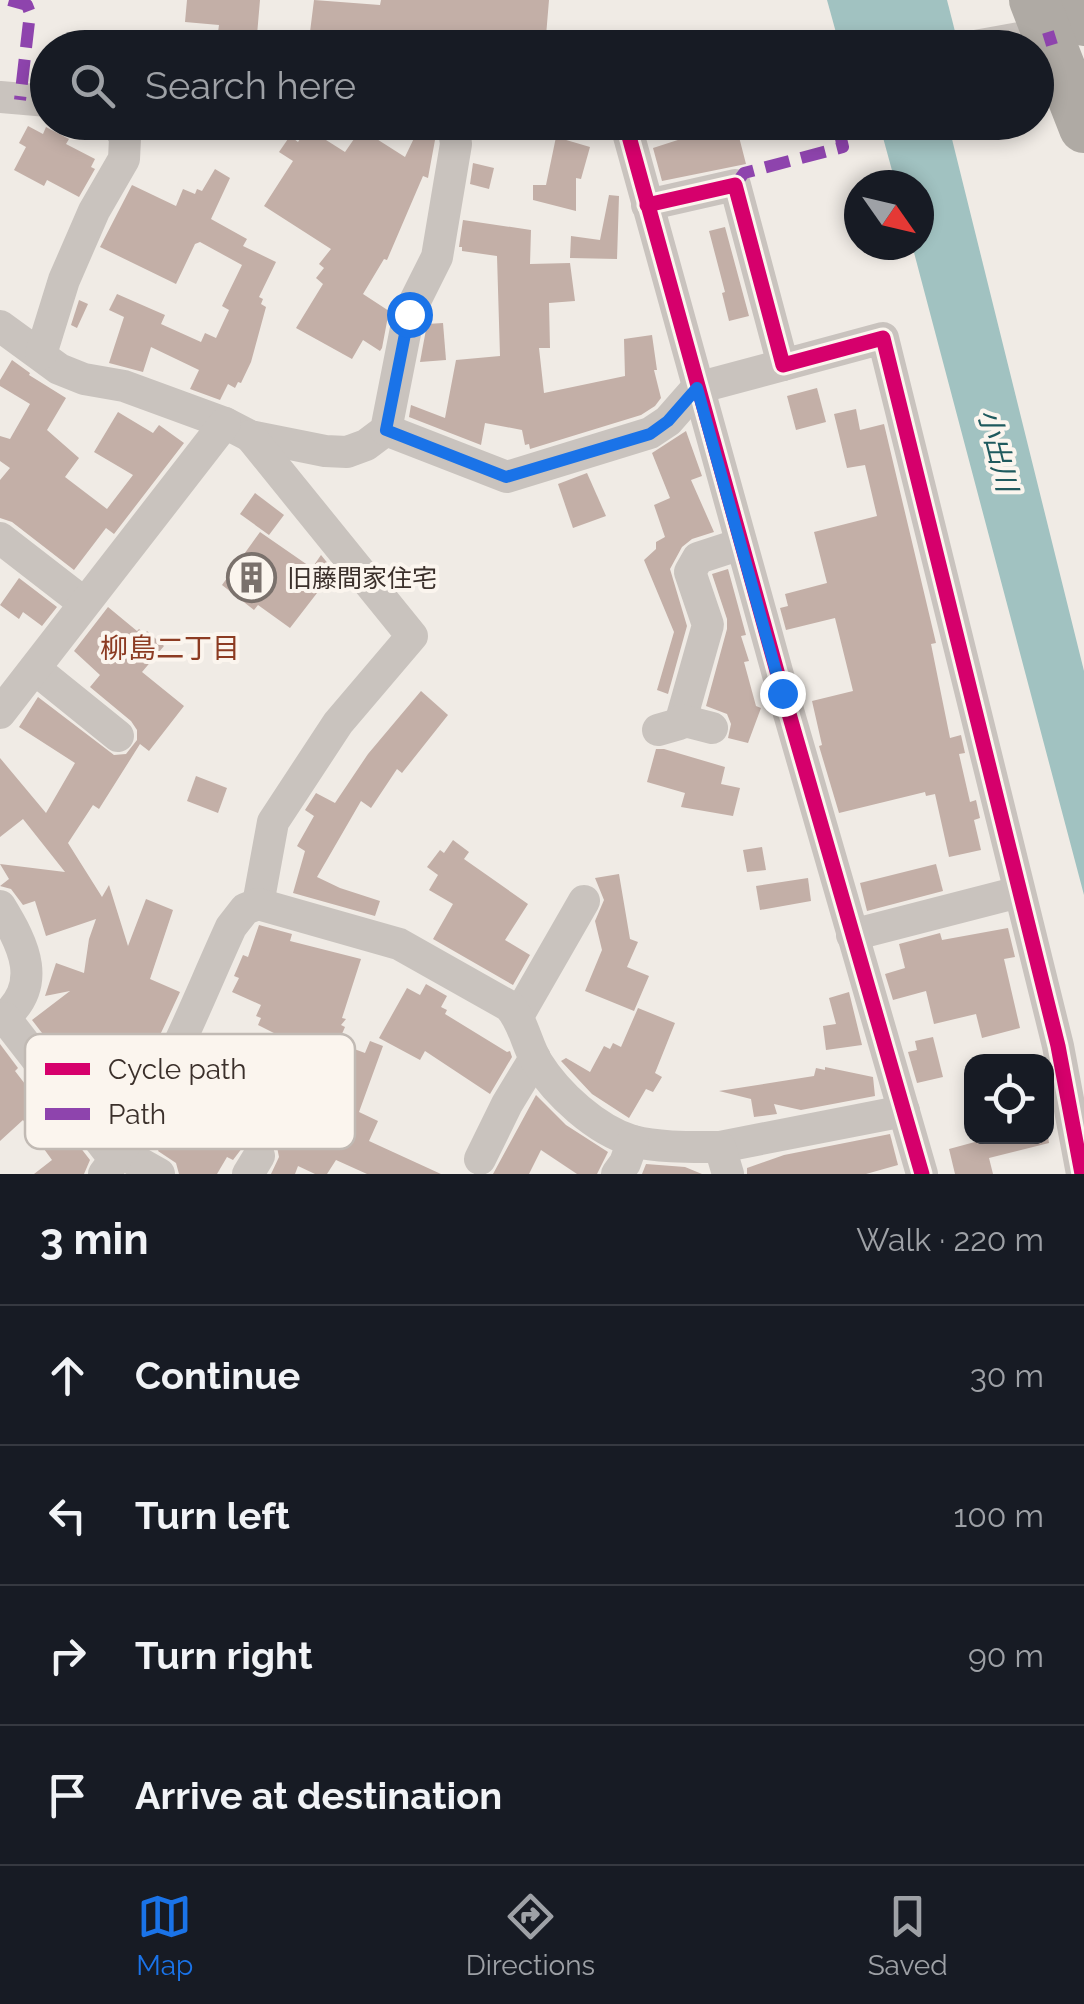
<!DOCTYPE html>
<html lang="en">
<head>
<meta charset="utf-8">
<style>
  body { margin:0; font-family:Raleway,"Noto Sans JP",sans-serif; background:#242831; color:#f1f3f6 }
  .controls { position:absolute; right:30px; bottom:30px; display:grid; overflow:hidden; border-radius:20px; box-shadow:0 5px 15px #0003 }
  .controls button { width:90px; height:90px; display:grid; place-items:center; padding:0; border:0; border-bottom:2px solid #363941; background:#171b24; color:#f1f3f6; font:50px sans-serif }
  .compass { position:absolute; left:844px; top:170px; width:90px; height:90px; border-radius:50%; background:#171b24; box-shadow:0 5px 15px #0003; rotate:124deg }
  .stop { position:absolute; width:30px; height:30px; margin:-22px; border:8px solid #1a73e8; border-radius:50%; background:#fff }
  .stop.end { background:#1a73e8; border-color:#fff; box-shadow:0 2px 10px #0008 }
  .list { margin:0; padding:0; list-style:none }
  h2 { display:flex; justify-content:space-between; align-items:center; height:130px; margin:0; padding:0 40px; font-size:42px }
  h2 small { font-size:32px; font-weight:400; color:#9ea1a6 }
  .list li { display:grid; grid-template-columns:65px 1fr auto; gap:30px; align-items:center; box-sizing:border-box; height:140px; padding:0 40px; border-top:2px solid #363941 }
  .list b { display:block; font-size:38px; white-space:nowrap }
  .list em { font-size:32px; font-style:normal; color:#9ea1a6 }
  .icon { flex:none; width:55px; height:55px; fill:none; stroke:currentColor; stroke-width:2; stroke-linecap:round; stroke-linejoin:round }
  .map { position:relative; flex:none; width:1084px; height:1174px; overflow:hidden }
  .search { position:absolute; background:#171b24; box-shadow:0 5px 15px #0003; left:30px; right:30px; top:30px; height:110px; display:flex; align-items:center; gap:25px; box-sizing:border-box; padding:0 35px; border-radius:55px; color:#9ea1a6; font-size:38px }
  .sheet { height:690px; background:#171b24 }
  nav { display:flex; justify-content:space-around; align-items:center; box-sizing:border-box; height:140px; border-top:2px solid #363941; background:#171b24; font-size:28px; color:#9ea1a6 }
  nav a { display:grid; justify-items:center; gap:5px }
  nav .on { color:#1a73e8 }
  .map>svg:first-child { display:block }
  .water { fill:#a1c2c1 }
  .building { fill:#c3afa7 }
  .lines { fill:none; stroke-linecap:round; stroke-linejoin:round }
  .minor { stroke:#c9c3be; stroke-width:32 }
  .highway { stroke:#afaaa4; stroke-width:50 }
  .highway-bridge { stroke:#afaaa4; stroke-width:50 }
  .quiet { stroke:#8e44ad; stroke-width:12; stroke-dasharray:25 12; stroke-linecap:butt }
  .cycleway-casing { stroke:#fbf5ee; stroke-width:21 }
  .cycleway { stroke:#d6006c; stroke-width:15 }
  .route { stroke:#1a73e8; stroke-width:12 }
  .labels { text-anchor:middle; stroke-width:8; stroke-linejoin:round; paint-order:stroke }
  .poi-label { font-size:25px; fill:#3b302b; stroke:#fbf5ee; text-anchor:start }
  .water-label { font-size:28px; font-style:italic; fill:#1f5a5e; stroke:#fbf5ee }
  .neighbourhood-label { font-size:28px; fill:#8c3b22; stroke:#fbf5ee }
  .key { fill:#fbf5ee; stroke:#c1bab4; stroke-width:2.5 }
  .key-label { font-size:28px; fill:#3b302b }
</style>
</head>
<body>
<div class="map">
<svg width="1084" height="1174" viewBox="0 0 1084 1174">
  <rect width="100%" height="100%" fill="#f0ebe5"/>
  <g class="water">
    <path d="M827 0H947L959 47H840Z"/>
    <path d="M879 123H948L1084 671V895L912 245H919V185H896Z"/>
  </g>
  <g class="building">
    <path d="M187 0H260L257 35 218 32 219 25 185 22Z"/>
    <path d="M314 0 380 5 381 0H549L545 48H308Z"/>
    <path d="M680 122H700L704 135 727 129 729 135 738 133 746 164 662 181 653 148 684 138Z"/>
    <path d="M28 126 43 134 46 127 69 139 66 144 95 159 91 167 95 169 79 197 47 180 44 186 14 170 26 147 19 143Z"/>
    <path d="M307 128 345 152 361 129 405 157 416 134 435 140 428 178 423 176 387 260 384 259 363 294 389 311 382 348 380 351 363 340 352 359 296 328 323 284 316 278 324 268 319 264 331 249 264 206 293 161 279 152 290 136 298 142Z"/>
    <path d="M556 137 590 147 581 179 576 178V211L533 200V185H546Z"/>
    <path d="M473 163 494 168 489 189 470 184Z"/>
    <path d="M215 169 230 178 211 219 247 239 243 246 276 262 259 297 263 299 261 304 266 307 251 362 241 383 238 382 235 388 228 384 220 400 190 389 199 370 151 347 143 372 109 363 124 317 109 310 117 294 165 315 161 324 201 342 205 333 216 338 229 310 222 306 242 265 200 242 195 244 176 284 100 247 132 185 176 206 183 189 195 194 197 189 202 191Z"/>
    <path d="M609 195 619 196 617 259 570 258 571 236 600 240Z"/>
    <path d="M463 220 531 230 530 264 570 263 575 301 549 303 550 348H539L544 393 625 376 624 339 652 335 657 370H654L661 398 655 406 641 415 530 449 529 444 525 445 522 430 485 423 481 445 409 417 411 405 445 418 456 360 500 356 497 256 462 251V247H459Z"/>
    <path d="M725 227 749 316 729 321 722 293 725 292 709 231Z"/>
    <path d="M79 300 88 304 77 328 71 325Z"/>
    <path d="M443 323 446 360 420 362 427 324Z"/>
    <path d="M12 360 30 373 29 375 66 398 47 430 79 458 65 477 107 509 133 475 94 452 118 412 153 433 159 425 184 443 114 534 106 528 74 570 12 522 0 518V480L10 468 0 461V436L10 439 30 404 0 386V380Z"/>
    <path d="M817 388 826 422 796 430 787 396Z"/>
    <path d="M856 409 860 430 884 424 936 643 931 644 950 738 961 735 965 753 959 754 970 802 976 800 980 818 974 820 981 850 949 857 935 794 926 796 925 792 839 813 819 746 822 745 812 701 853 691 835 618 786 630 780 608 788 606 785 594 827 583 814 532 877 516 865 465 847 468 834 414Z"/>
    <path d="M686 431 702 476 691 480 714 532 692 539 682 547 670 569 687 626 668 694 657 690 674 632 644 560 656 549V542L665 537 654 505 670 498 652 453Z"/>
    <path d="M587 473 606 516 573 528 558 484Z"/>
    <path d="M255 493 284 515 269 535 240 514Z"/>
    <path d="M260 532 312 568 321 555 334 571 290 628 258 605 254 610 222 585Z"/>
    <path d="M728 569 746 635 741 636 749 661 744 662 756 706 761 708 748 743 728 738 731 724 727 714 706 706 727 629V619L712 574Z"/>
    <path d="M19 578 57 607 42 626 23 612 19 619 0 605Z"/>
    <path d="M108 607 137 631 139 629 145 634 147 631 164 646 142 672 184 706 149 751 140 744 99 809 93 805 68 843 102 897 109 885 128 946 146 899 173 910 150 979 180 992 141 1076 113 1125 32 1020 70 991 45 996 56 963 84 973 89 939 96 919 46 936 35 901 23 905 11 889 0 886 9 879 0 864 65 872 23 819 0 837V758L46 813 75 763 19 727 38 697 114 755 126 754 137 740V730L131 721 90 687 100 675 74 651Z"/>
    <path d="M421 691 448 715 402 773 397 769 371 808 361 801 317 877 340 888 380 901 375 916 293 893 305 851 297 846 314 816 305 810 316 793 335 803 368 754Z"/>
    <path d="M656 749H664L725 767 721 784 740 788 733 816 681 807 685 793 647 782Z"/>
    <path d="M196 776 227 788 218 813 187 801Z"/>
    <path d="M453 840 469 852 464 859 528 904 505 940 530 955 513 985 433 939 453 904 429 890 438 875 427 867 440 850 444 853Z"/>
    <path d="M762 847 766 870 747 872 743 850Z"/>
    <path d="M936 864 943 891 867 911 860 883Z"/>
    <path d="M619 874 630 939 638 942 627 967 649 976 634 1011 585 991 602 950 595 921 604 900 595 878Z"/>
    <path d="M808 878 811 901 760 910 756 886Z"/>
    <path d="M259 925 292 934 290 941 361 959 342 1018 346 1019 341 1025 345 1027 338 1043 365 1053 370 1041 383 1046 359 1112 378 1121 369 1141 441 1174H367L336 1160 327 1174H315L298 1166 295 1174H271L279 1157 277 1147 270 1140 260 1136 249 1139 233 1160 227 1157 217 1174H179L176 1163 158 1151 188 1083 192 1085 211 1042 344 1098 355 1074 258 1025 261 1018 256 1016 261 1005 232 992 239 978 234 976 243 955 248 957Z"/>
    <path d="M1008 928 1015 957 1004 959 1020 1028 982 1038 976 1014 934 1024 926 991 893 1000 885 974 905 968 899 944 940 933 942 940Z"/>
    <path d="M426 984 447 996 441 1007 447 1010 445 1014 507 1052 510 1051 512 1057 490 1094 425 1051 420 1060 379 1038 407 988 420 995Z"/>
    <path d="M849 992 862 1045 826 1050 823 1026 836 1024 829 998Z"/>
    <path d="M638 1008 675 1023 655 1073 662 1077 653 1092 646 1089 629 1118 592 1094 561 1061 566 1058 590 1072 604 1046 610 1049 613 1043 621 1047Z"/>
    <path d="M933 1037 943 1077 917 1083 908 1052 917 1050 915 1041Z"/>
    <path d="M0 1044 18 1068 15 1071 45 1110 49 1107 90 1160 84 1174H34L52 1160 23 1120 0 1141Z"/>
    <path d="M825 1067 873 1077 875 1096 801 1110 774 1104 777 1114 754 1117 751 1099 719 1091 814 1076 816 1068 825 1070Z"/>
    <path d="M536 1095 566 1125 608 1152 597 1174H577L541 1150 529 1174H493Z"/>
    <path d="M890 1134 898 1165 866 1174H747V1168L784 1155Z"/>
    <path d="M997 1136H1048L1049 1143 989 1158 993 1174H955L949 1149Z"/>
    <path d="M646 1164 685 1167 702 1174H642Z"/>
  </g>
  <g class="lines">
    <g class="minor">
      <path d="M964 48 1065 30"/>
      <path d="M0 97 48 101"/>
      <path d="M625 122 783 693 922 1174"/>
      <path d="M647 205 735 185 783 365 883 338 1058 1046 1082 1174"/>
      <path d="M0 326 59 369 84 379 124 386 225 423 250 436 325 451 347 452 366 445 386 430 409 313 437 257 456 144 453 122"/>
      <path d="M41 354 64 280 94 211 124 159 125 138 117 122"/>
      <path d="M386 430 507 477 650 433 668 421 697 388 783 365"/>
      <path d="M250 436 412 636 338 723 273 822 258 904"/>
      <path d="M0 538 84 603"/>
      <path d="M35 669 118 736"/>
      <path d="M0 713 225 423"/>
      <path d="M681 720 708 625 690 572 698 558 741 544"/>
      <path d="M658 730 679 724 681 720 712 728"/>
      <path d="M0 906C24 945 45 986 0 1021"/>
      <path d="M852 935 1019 892"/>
      <path d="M518 1016 584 901"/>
      <path d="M5 1018 115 1160"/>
      <path d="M720 1147 904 1111"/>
      <path d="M120 1152 159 1174"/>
      <path d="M480 1159 507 1104 535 1058"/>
      <path d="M104 1174C160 1101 193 1010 231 927L245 909 258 904 399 944 509 1006C524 1022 526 1044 537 1062 557 1094 596 1130 633 1141 659 1148 693 1147 720 1147L728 1174"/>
      <path d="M248 1174 259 1156"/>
      <path d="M617 1174 625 1163 633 1141"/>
    </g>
    <path class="highway" d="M1076 0 1084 21"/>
    <path class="highway-bridge" d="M1034 0 1084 128"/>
    <g class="quiet">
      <path d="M9 0 27 5 30 13 20 100"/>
      <path d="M1048 32 1052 45"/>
      <path d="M735 185 744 173 843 147 837 122"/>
    </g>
    <defs>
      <g id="cycleway">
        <path d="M625 122 783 693 922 1174"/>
        <path d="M647 205 735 185 783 365 883 338 1058 1046 1082 1174"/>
      </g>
    </defs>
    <use href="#cycleway" class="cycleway-casing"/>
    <use href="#cycleway" class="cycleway"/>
  </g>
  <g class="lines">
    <path class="route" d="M409 314 386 430 506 477 650 434 668 421 697 388 782 693"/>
  </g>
  <defs>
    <symbol id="building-ring" viewBox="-11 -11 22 22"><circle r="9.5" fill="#fbf5ee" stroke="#7a716c" stroke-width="1.5"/><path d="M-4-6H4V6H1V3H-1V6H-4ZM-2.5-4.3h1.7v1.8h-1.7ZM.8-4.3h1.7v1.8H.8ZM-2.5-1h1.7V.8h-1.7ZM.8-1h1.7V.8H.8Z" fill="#7a716c"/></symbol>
  </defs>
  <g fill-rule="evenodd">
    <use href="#building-ring" x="224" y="550" width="55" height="55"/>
  </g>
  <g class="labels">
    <g class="poi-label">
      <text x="287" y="587">旧藤間家住宅</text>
    </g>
    <g class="water-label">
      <text transform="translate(998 450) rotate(76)" y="10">小出川</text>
    </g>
    <g class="neighbourhood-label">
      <text x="170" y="658">柳島二丁目</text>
    </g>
  </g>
  <rect x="25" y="1034" width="330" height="115" rx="15" class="key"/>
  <rect x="45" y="1063" width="45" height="12" fill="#d6006c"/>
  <rect x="45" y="1108" width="45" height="12" fill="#8e44ad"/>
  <g class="key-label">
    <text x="108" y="1079">Cycle path</text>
    <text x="108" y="1124">Path</text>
  </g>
</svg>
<div class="controls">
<button><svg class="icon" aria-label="locate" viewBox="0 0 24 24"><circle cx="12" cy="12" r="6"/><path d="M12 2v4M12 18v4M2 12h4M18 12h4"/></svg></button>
</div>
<svg class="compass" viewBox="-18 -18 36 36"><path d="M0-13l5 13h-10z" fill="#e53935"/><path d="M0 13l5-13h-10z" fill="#9ea1a6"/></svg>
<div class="stop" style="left:409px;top:314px"></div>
<div class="stop end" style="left:782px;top:693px"></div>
<div class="search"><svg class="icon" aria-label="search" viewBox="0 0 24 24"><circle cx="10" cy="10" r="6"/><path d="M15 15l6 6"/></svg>Search here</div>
</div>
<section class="sheet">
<h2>3 min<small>Walk · 220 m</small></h2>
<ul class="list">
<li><svg class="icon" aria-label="ahead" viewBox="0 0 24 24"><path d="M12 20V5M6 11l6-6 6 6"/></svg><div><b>Continue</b></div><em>30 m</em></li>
<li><svg class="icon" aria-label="left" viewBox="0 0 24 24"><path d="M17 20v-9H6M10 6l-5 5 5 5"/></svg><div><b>Turn left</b></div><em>100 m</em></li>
<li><svg class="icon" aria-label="right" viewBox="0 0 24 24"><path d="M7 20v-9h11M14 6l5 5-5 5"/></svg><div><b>Turn right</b></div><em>90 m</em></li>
<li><svg class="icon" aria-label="arrive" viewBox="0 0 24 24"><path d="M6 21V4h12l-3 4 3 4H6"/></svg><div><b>Arrive at destination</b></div></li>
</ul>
</section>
<nav>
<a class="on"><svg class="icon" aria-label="map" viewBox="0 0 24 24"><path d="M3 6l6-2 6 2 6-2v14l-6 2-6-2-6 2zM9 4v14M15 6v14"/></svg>Map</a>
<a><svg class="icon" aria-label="directions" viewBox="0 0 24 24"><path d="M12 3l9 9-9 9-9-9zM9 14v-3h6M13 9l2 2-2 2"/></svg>Directions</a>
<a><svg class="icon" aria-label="saved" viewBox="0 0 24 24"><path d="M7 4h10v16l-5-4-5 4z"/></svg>Saved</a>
</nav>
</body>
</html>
